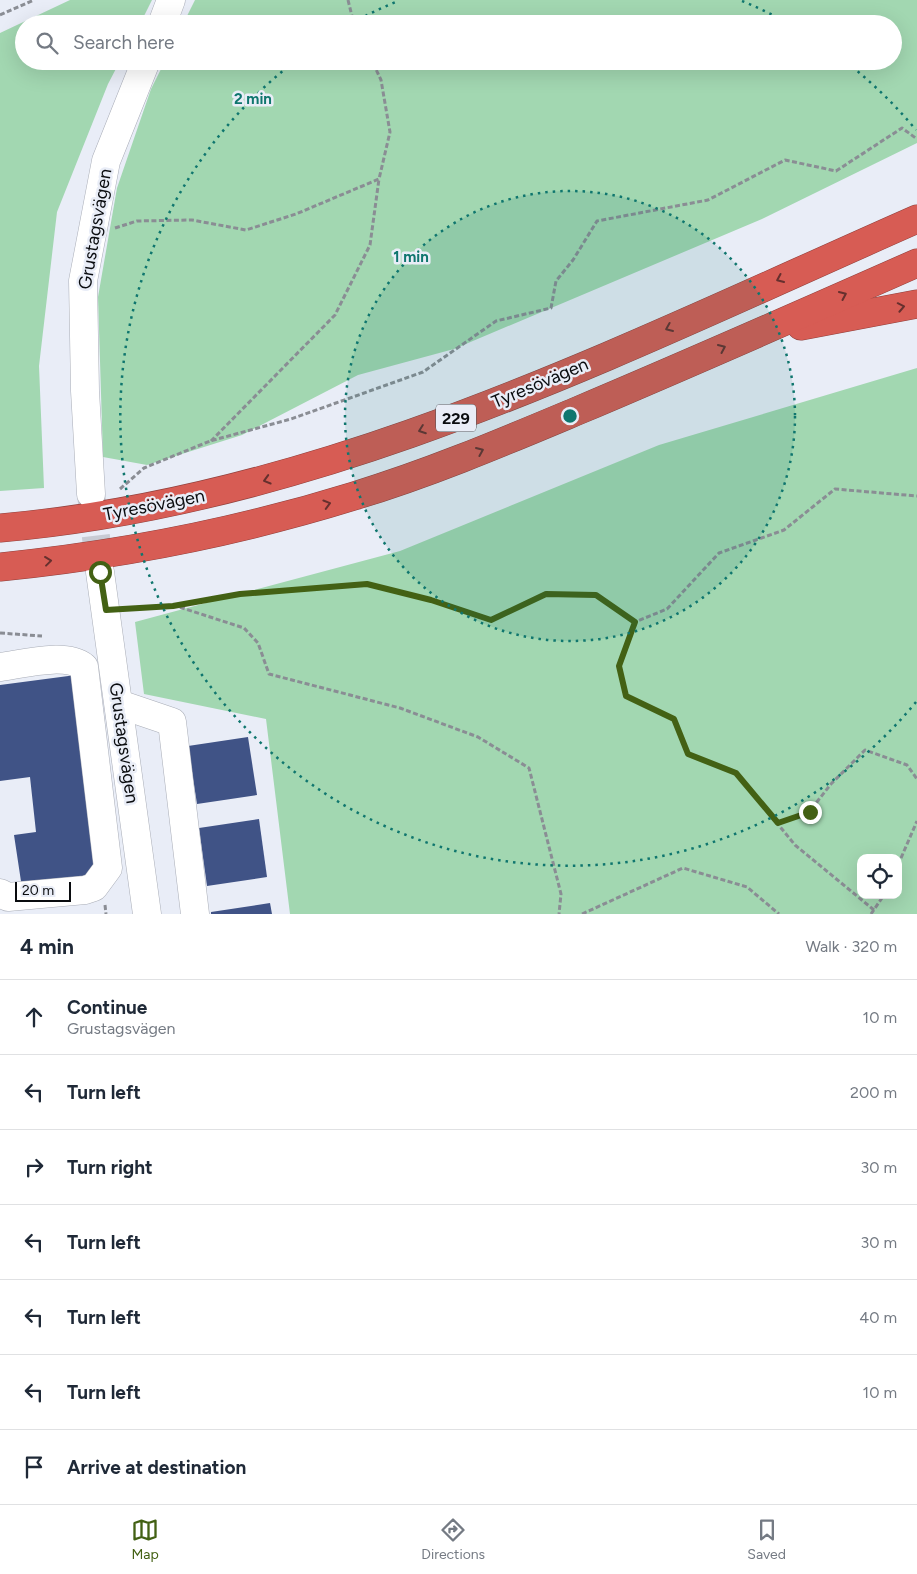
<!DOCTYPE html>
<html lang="en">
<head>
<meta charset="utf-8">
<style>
  body { margin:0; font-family:Figtree,sans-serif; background:#f2f2f3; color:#1f2937 }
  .controls { position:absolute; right:15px; bottom:15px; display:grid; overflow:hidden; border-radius:10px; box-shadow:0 5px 20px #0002 }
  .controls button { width:45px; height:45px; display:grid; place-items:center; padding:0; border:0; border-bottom:1px solid #e0e1e3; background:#fff; color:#1f2937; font:25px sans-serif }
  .scale { position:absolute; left:15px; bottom:12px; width:56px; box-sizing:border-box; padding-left:5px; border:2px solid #0a0c0f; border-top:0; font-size:14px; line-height:18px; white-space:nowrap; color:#0a0c0f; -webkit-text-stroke:4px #e9edf7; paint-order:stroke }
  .stop { position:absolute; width:15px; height:15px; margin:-11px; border:4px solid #436114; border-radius:50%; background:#fff }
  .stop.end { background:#436114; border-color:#fff; box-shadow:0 1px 5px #0008 }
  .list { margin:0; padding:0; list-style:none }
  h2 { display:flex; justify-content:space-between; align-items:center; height:65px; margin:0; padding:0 20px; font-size:21px }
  h2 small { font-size:16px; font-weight:400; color:#747a83 }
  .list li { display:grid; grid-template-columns:32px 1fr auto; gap:15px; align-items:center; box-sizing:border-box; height:75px; padding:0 20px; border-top:1px solid #e0e1e3 }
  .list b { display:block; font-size:19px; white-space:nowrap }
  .list p { margin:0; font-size:16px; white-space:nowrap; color:#747a83 }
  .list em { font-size:16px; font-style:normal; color:#747a83 }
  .icon { flex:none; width:28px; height:28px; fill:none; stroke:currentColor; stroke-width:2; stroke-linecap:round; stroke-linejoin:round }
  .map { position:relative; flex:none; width:917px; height:914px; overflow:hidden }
  .search { position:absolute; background:#fff; box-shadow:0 5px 20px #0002; left:15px; right:15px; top:15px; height:55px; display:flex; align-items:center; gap:12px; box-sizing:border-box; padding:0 18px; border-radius:28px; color:#747a83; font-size:19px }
  .sheet { height:590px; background:#fff }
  nav { display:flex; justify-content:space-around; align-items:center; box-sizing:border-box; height:70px; border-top:1px solid #e0e1e3; background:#fff; font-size:14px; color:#747a83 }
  nav a { display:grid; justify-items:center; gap:2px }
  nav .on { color:#436114 }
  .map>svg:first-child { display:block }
  .green { fill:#a2d7b1; fill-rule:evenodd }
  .building { fill:#405386 }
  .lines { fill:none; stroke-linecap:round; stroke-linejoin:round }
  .minor-tunnel { stroke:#c8cbd4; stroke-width:28; stroke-dasharray:28 14; stroke-linecap:butt }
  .minor-casing { stroke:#a9adb7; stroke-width:29 }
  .highway-casing { stroke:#8f403c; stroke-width:29 }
  .path { stroke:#8a8d94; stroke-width:3; stroke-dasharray:5 2.5; stroke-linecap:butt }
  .minor { stroke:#fff; stroke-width:28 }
  .highway { stroke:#d75c54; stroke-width:28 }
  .oneway { stroke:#66302e }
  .route { stroke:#436114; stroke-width:6 }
  .ring { fill:none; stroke:#0f766e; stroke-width:2.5; stroke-dasharray:2.5 5 }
  .labels { text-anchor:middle; stroke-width:5; stroke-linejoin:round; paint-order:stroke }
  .shield { fill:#e9edf7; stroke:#4d5055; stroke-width:1 }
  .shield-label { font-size:16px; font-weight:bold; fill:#0a0c0f }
  .street-label { font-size:18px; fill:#0a0c0f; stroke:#e9edf7 }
  .centre { fill:#0f766e; stroke:#e9edf7; stroke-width:2.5 }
  .ring-label { font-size:15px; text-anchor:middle; font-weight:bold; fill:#0f766e; stroke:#e9edf7; stroke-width:5; stroke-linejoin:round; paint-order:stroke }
</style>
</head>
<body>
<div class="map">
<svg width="917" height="914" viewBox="0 0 917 914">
  <rect width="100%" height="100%" fill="#e9edf7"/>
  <g class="green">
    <path d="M70 0H152L140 24H24V61H120L108 84 57 212 39 366 44 488 0 491V33Z"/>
    <path d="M195 0H917V143L762 219 454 349 358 375 242 435 147 465 103 457 98 297 117 188 151 89 165 61H893V24H183Z"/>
    <path d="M917 368V914H290L266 719 144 694 135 622 400 551 659 445ZM861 858H898V895H861Z"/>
  </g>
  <g class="building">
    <path d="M76 675 100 865 85 879 22 888 14 835 36 832 30 777 0 781V685Z"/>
    <path d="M248 737 257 795 197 804 188 746Z"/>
    <path d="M259 819 267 877 207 886 199 828Z"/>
    <path d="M270 903 272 914H211V912Z"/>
  </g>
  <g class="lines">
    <path class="minor-tunnel" d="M91 494 100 572"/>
    <defs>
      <g id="minor">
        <path d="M162 24 171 0"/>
        <path d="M91 494 85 391 83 281 106 161 146 61"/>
        <path d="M100 572 147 914"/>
        <path d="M0 667C23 664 66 652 84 667L108 868 94 887 85 890 8 897 0 893"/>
        <path d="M119 704 172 722 195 914"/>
      </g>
      <g id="highway">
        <path d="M801 326 917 304"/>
        <path d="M0 528C326 500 622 349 917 219"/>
        <path d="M0 567C120 555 238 532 354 496 430 473 503 442 577 411 691 363 804 313 917 263"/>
      </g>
    </defs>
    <use href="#minor" class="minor-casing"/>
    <use href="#highway" class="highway-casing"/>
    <g class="path">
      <path d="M348 0 354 24"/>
      <path d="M0 15 34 0"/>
      <path d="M115 228 137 221 192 220 246 230 296 214 379 179 390 132 381 80 372 61"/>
      <path d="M211 441 335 315 370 245 379 179"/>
      <path d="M120 489 144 468 210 441 291 419 423 372 496 321 551 308 556 281 573 260 597 221 708 200 785 160 836 171 902 128 917 139"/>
      <path d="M174 605 240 594 367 584 431 600 491 620 546 594 596 595 635 622"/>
      <path d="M128 609 173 605 244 628 258 643 269 674 400 708 478 737 529 768 561 894 559 914"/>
      <path d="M0 633 42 636"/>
      <path d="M778 823 809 812 831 784 865 750 907 765 917 779"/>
      <path d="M898 865 917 821"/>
      <path d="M105 905 106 914"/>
      <path d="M874 910 795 845 736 773 688 754 674 719 626 696 619 666 635 622 667 609 719 553 784 530 835 489 917 496"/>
      <path d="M582 914 683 868 747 887 779 914"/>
      <path d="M871 914 884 895"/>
    </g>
    <use href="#minor" class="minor"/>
    <use href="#highway" class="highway"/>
  </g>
  <defs><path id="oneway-chevron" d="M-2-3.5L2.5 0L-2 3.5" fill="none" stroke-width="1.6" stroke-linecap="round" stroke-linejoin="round" transform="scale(1.25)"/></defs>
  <g class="oneway">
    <use href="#oneway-chevron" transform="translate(780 279) rotate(156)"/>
    <use href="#oneway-chevron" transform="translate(843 295) rotate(-24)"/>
    <use href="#oneway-chevron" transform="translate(901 307) rotate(-11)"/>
    <use href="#oneway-chevron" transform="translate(669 328) rotate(157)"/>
    <use href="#oneway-chevron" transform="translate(722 348) rotate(-24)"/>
    <use href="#oneway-chevron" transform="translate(422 430) rotate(160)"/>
    <use href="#oneway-chevron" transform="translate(480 451) rotate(-23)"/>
    <use href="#oneway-chevron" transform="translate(267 480) rotate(164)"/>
    <use href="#oneway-chevron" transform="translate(327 504) rotate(-16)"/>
    <use href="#oneway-chevron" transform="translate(48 561) rotate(-7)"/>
  </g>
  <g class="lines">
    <path class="route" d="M100 572 106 610 173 606 240 594 367 584 431 600 491 620 546 594 596 595 635 622 619 666 626 696 674 719 688 754 736 773 778 823 810 812"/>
  </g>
  <circle cx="570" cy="416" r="225" fill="#0f766e" fill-opacity=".12"/>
  <g class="ring">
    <circle cx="570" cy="416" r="225"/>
    <path d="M916 702A449 449 0 1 1 294 62M352 23A449 449 0 0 1 398 1M742 1A449 449 0 0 1 788 23M846 62A449 449 0 0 1 916 130"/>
  </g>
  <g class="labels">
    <rect class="shield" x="436" y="404.5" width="40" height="27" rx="4"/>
    <g class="shield-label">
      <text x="456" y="424">229</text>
    </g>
    <g class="street-label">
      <text transform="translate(95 229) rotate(-80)" y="6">Grustagsvägen</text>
      <text transform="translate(540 383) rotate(-23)" y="6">Tyresövägen</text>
      <text transform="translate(154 505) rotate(-11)" y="6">Tyresövägen</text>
      <text transform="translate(124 743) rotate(82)" y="6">Grustagsvägen</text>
    </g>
  </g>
  <circle cx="570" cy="416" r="8" class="centre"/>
  <g class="ring-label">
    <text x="253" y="104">2 min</text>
    <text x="411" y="262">1 min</text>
  </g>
</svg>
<div class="controls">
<button><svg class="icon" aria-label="locate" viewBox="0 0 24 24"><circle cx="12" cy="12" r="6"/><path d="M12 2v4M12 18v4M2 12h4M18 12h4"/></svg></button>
</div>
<div class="scale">20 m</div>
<div class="stop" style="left:100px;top:572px"></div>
<div class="stop end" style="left:810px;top:812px"></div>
<div class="search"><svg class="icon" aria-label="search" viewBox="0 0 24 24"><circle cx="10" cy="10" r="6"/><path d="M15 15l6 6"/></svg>Search here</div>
</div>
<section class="sheet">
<h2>4 min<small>Walk · 320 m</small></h2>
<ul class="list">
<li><svg class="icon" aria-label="ahead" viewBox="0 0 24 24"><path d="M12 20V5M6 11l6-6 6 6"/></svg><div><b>Continue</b><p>Grustagsvägen</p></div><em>10 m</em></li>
<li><svg class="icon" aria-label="left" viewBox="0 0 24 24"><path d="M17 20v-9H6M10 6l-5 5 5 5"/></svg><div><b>Turn left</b></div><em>200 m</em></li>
<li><svg class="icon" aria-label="right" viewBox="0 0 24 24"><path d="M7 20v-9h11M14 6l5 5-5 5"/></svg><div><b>Turn right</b></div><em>30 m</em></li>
<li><svg class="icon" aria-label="left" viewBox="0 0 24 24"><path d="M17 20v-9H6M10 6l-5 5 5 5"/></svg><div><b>Turn left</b></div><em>30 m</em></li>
<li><svg class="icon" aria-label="left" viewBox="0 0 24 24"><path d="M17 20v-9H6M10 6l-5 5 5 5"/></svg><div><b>Turn left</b></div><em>40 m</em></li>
<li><svg class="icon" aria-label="left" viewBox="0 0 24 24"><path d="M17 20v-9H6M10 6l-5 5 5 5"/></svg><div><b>Turn left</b></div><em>10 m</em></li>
<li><svg class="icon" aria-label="arrive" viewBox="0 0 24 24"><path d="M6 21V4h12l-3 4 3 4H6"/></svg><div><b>Arrive at destination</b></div></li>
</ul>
</section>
<nav>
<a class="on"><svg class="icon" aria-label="map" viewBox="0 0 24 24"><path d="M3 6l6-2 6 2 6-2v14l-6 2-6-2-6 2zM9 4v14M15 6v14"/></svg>Map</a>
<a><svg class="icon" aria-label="directions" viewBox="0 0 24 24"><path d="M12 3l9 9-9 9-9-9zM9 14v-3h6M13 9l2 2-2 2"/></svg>Directions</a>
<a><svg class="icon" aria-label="saved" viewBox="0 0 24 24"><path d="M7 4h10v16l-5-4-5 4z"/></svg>Saved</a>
</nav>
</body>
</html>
